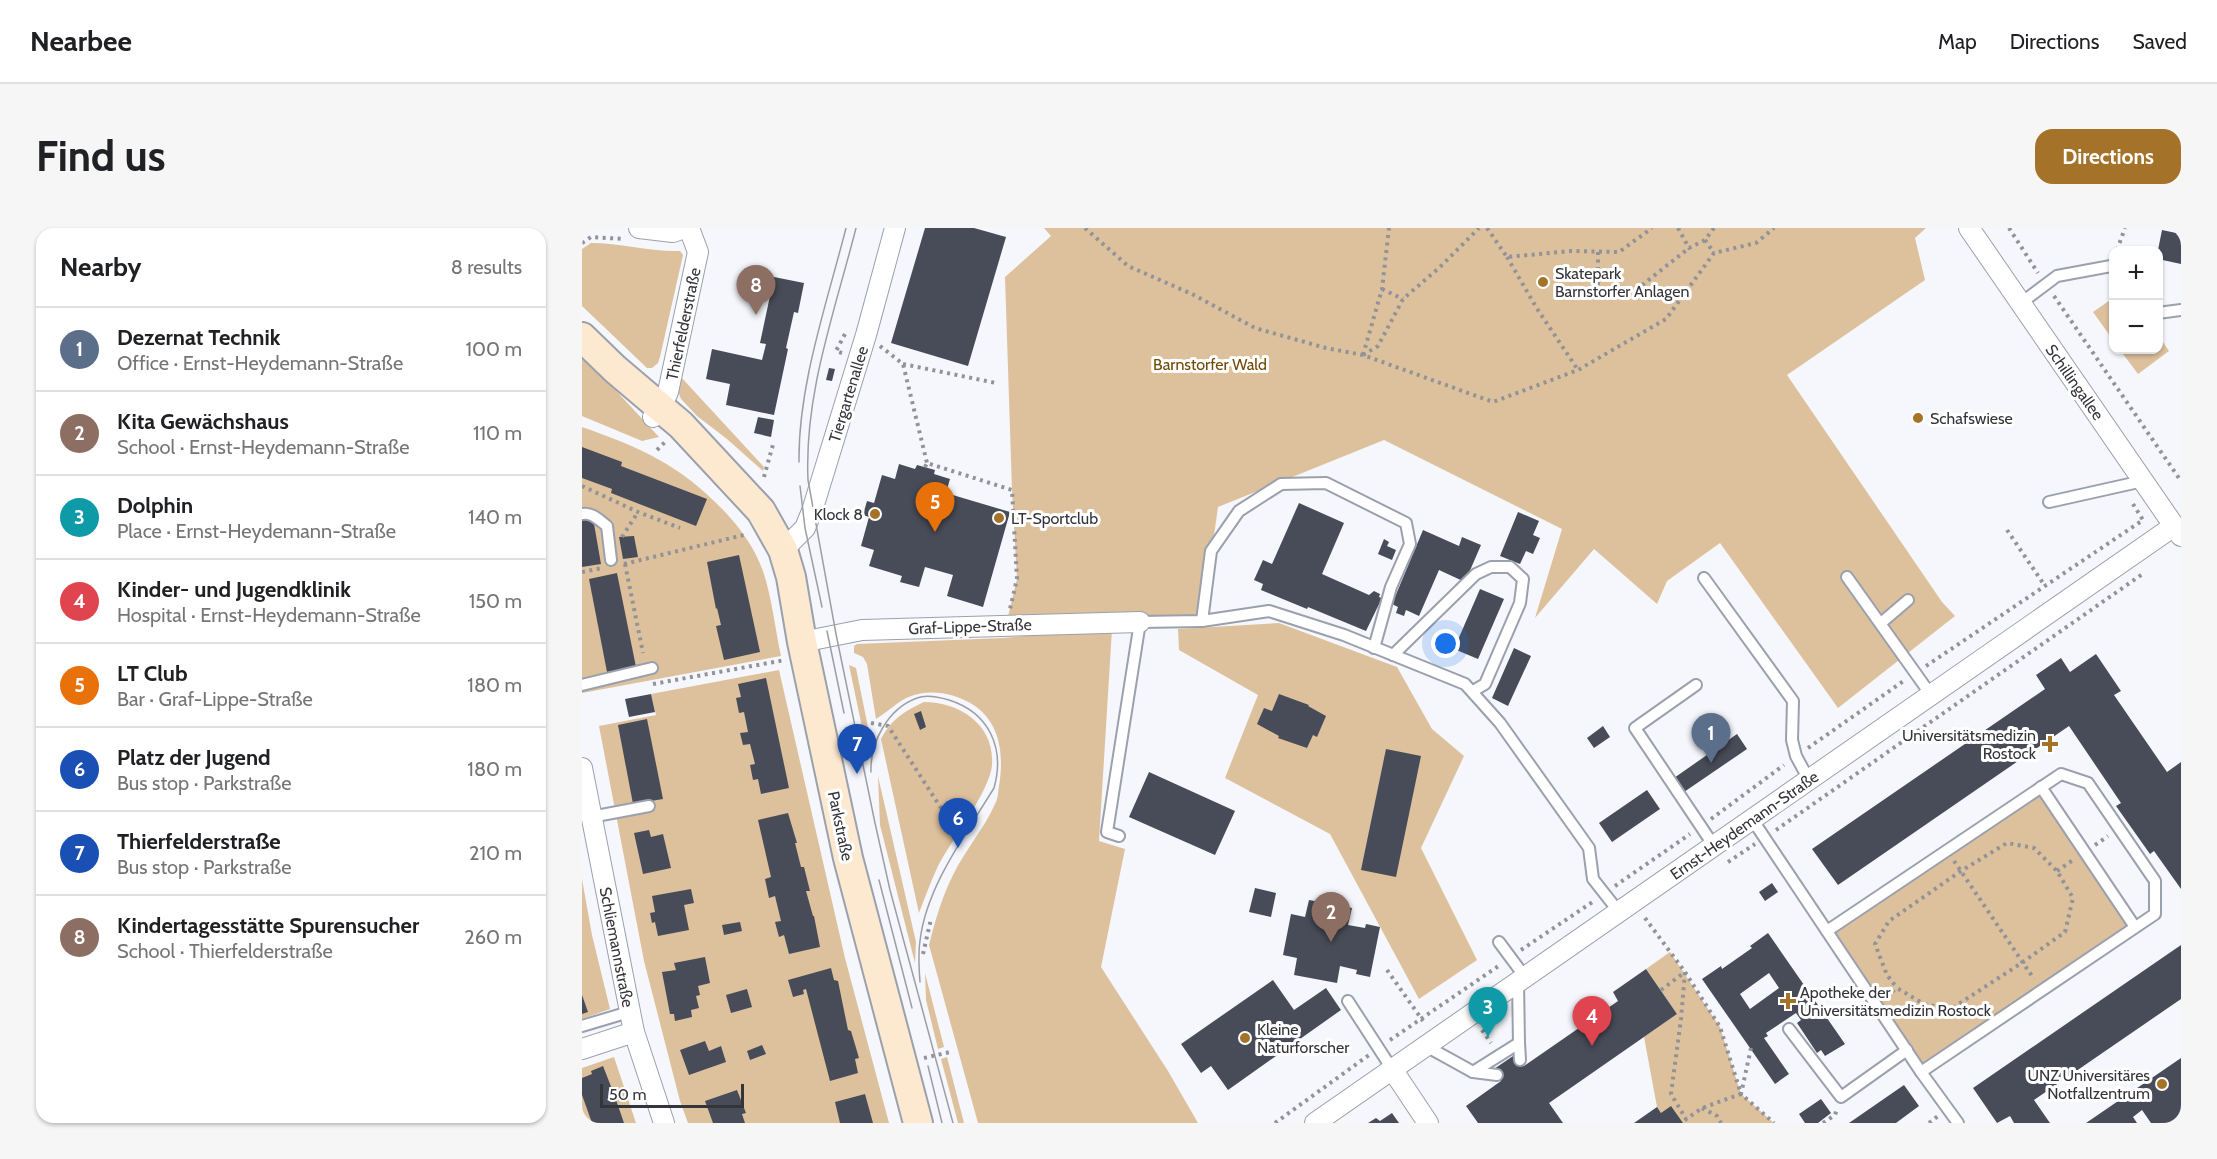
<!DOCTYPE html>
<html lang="en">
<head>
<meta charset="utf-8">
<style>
  body { margin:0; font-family:Cabin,sans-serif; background:#f6f6f6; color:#202124 }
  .controls { position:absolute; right:18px; top:18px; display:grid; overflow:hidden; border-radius:12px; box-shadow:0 2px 4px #0004 }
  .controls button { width:54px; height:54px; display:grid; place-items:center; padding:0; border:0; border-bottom:2px solid #e0e0e0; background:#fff; color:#202124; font:30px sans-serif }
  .scale { position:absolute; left:18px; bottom:15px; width:144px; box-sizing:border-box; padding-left:6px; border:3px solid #34353b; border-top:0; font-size:16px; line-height:21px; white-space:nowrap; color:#34353b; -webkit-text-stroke:4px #fff; paint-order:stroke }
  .you { position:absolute; left:864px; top:416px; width:21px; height:21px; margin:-15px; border:4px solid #fff; border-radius:50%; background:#1a73e8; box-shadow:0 0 0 9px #1a73e833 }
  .badge { display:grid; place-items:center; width:39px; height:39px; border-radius:50%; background:#a47229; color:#fff; font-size:20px; font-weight:700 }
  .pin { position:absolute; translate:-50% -50px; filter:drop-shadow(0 2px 3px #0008) }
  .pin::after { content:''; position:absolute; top:32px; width:21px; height:18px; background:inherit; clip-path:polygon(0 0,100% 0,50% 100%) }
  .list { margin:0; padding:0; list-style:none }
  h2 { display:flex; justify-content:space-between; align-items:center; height:78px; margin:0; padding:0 24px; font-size:26px }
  h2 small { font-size:20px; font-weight:400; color:#757577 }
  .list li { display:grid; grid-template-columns:39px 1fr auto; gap:18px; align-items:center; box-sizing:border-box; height:84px; padding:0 24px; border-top:2px solid #e0e0e0 }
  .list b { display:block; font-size:22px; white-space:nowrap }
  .list p { margin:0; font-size:20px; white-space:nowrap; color:#757577 }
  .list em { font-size:20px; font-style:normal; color:#757577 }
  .map { position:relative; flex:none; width:1599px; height:895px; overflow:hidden; border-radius:18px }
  header { display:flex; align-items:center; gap:36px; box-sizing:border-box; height:84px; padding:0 30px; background:#fff; border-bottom:2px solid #e0e0e0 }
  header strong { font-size:28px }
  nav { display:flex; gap:33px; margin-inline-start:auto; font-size:21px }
  .intro { display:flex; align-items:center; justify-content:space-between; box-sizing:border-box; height:144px; padding:0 36px }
  h1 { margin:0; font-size:42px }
  .button { padding:15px 27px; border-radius:18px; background:#a47229; color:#fff; font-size:21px; font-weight:700 }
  main { display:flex; gap:36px; padding:0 36px }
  aside { flex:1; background:#fff; border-radius:18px; box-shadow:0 2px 4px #0004 }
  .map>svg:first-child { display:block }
  .green { fill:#ddc19d }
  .building { fill:#484c58; fill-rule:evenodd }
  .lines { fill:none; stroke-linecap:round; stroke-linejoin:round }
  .lane-casing { stroke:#9ba0ad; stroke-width:14 }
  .street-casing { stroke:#9ba0ad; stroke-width:22 }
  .secondary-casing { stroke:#9ba0ad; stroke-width:32 }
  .path { stroke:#919399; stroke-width:4; stroke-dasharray:3 4.5; stroke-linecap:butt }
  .lane { stroke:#fff; stroke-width:10 }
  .street { stroke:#fff; stroke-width:20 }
  .secondary { stroke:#fce9d0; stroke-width:28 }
  .tram { stroke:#9d9ea4; stroke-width:1.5 }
  .poi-dot { fill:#a47229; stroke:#fff; stroke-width:2 }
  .labels { text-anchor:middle; stroke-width:6; stroke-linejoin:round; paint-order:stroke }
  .poi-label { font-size:16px; fill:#34353b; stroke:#fff; text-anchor:start }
  .street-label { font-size:16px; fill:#34353b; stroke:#fff }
  .park-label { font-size:16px; fill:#704905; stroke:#fff }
</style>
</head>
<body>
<header>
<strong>Nearbee</strong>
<nav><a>Map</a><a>Directions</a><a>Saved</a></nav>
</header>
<div class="intro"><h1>Find us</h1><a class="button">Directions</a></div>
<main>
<aside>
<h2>Nearby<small>8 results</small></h2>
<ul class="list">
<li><span class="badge" style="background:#5c6f8a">1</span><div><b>Dezernat Technik</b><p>Office · Ernst-Heydemann-Straße</p></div><em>100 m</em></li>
<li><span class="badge" style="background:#8d6e63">2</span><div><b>Kita Gewächshaus</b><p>School · Ernst-Heydemann-Straße</p></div><em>110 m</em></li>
<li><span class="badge" style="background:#0f9aa8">3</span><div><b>Dolphin</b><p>Place · Ernst-Heydemann-Straße</p></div><em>140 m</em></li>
<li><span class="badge" style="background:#e0444e">4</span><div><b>Kinder- und Jugendklinik</b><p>Hospital · Ernst-Heydemann-Straße</p></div><em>150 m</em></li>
<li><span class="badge" style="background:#e8710a">5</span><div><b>LT Club</b><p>Bar · Graf-Lippe-Straße</p></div><em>180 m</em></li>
<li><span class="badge" style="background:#1a4fb4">6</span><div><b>Platz der Jugend</b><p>Bus stop · Parkstraße</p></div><em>180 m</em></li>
<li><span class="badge" style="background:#1a4fb4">7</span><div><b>Thierfelderstraße</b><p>Bus stop · Parkstraße</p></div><em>210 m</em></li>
<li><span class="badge" style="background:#8d6e63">8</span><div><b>Kindertagesstätte Spurensucher</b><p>School · Thierfelderstraße</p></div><em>260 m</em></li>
</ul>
</aside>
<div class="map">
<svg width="1599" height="895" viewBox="0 0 1599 895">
  <rect width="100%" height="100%" fill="#f5f7fd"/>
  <g class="green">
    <path d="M462 0H1344L1333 10 1343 52 1205 147 1360 374 1373 388 1256 480 1138 315 1085 353 1075 376 1012 321 953 390 980 301 802 212 636 279 620 393 424 397 435 351 430 262 423 49 469 8Z"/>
    <path d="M9 15C39 15 68 24 98 23L101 27 78 129 76 135 70 140H65L0 78V21Z"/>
    <path d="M1531 70V112L1511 84Z"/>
    <path d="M1577 108 1587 123 1556 146 1538 122H1576Z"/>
    <path d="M0 126 77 209 60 213 0 188Z"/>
    <path d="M98 148 182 239 181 243 145 211 115 188 99 171 95 160Z"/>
    <path d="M0 199C60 220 100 238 144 285 160 302 173 321 181 343 190 370 193 400 199 428L0 465Z"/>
    <path d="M697 395 815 439 850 501 882 528 839 620 895 732 837 771 748 606 643 550 676 467 597 422 596 401Z"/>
    <path d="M530 401 517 613 543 621 519 739 586 843 616 895H396L347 717C353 693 360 669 371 647 383 622 402 601 413 576 416 571 416 564 417 558 422 528 419 494 390 476 368 463 338 459 316 475 309 480 302 486 294 491L285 436 281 429 272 425V418L275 416 420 410Z"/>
    <path d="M267 437 274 440 288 509 285 523Z"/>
    <path d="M197 442 263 730 307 895H106L98 873 62 733 17 498 74 487 69 466Z"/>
    <path d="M342 474C378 474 413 497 410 537 408 563 369 613 356 638 349 653 343 669 337 685L299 511C309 492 322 483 342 474Z"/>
    <path d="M296 548 334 714 333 735 298 597Z"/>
    <path d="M1459 559 1553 699 1339 844 1245 703Z"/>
    <path d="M0 651 10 707 28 781 0 791Z"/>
    <path d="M1088 724 1138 799 1159 866 1192 895H1101L1079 885 1075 879 1062 809 1095 786 1064 741Z"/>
    <path d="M343 745 362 819 356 821 344 772Z"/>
    <path d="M32 829 54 895H0V840Z"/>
    <path d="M365 829 382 895H376L359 831Z"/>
  </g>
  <g class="building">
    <path d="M343 0H392L424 9 386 138 309 115Z"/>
    <path d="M1580 2 1599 6V36L1576 31V22Z"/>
    <path d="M192 49 222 55 216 85 212 84 204 120 206 121 192 187 144 177 148 156 124 151 130 121 180 132 184 116 178 115Z"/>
    <path d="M247 140 253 141 250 153 244 152Z"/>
    <path d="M176 189 192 192 189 209 172 205Z"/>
    <path d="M0 219 40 234 39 238 125 271 114 298 29 265 30 261 0 250Z"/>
    <path d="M317 236 333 241 335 237 353 242 352 246 368 251 364 265 428 284 401 379 365 368 371 347 343 339 337 359 318 354 320 348 287 338 292 322 279 318 287 289 281 287 285 273 292 275 300 247 313 251Z"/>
    <path d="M717 275 762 295 740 346 787 367 792 363 798 366 797 369 800 370 784 403 726 379 725 381 679 362 681 356 672 352 681 332 690 336Z"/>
    <path d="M936 284 957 293 951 307 958 310 951 326 944 323 938 336 918 328Z"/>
    <path d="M11 290 19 336 0 339V291Z"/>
    <path d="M841 302 877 318 880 309 899 317 883 354 857 342 837 388 824 382 822 388 814 385 816 379 810 376Z"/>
    <path d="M52 308 56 329 41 331 37 309Z"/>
    <path d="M802 311 807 314 805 318 814 322 810 332 796 326Z"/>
    <path d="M157 327 178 424 142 432 134 398 139 397 135 380 134 381 125 334Z"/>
    <path d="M35 345 54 439 25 444 7 351Z"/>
    <path d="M898 361 922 371 896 431 872 421Z"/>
    <path d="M932 420 949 428 926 478 910 470Z"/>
    <path d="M1514 426 1539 463 1532 467 1585 544 1599 534V661L1572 623 1568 626 1534 578 1539 575 1487 498 1256 657 1230 621 1463 461 1454 447 1479 430 1488 444Z"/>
    <path d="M184 450 207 560 179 566 176 551 171 552 168 537 173 536 168 516 161 517 158 505 166 504 162 484 157 485 154 470 159 469 156 456Z"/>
    <path d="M69 466 73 484 47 489 43 471Z"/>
    <path d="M697 466 727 477 726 478 744 488 735 509 731 507 725 520 696 510 697 508 675 496 682 480 690 483Z"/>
    <path d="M339 483 344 499 338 502 332 486Z"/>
    <path d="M65 491 81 571 51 576 36 497Z"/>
    <path d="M1021 498 1028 509 1012 520 1005 510Z"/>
    <path d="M1155 506 1165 521 1102 564 1092 550Z"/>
    <path d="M804 521 839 528 814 649 779 642Z"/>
    <path d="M567 544 653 583 633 627 547 589Z"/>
    <path d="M1065 562 1078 581 1030 614 1017 595Z"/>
    <path d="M206 585 215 615H213L219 639H222L228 663H224L231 688H232L238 719 207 726 202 707 197 709 193 694 199 693 193 668 187 670 183 651 189 649 176 592Z"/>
    <path d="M67 602 69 609 81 606 89 640 61 646 52 605Z"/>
    <path d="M1190 655 1196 664 1183 673 1177 664Z"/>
    <path d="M673 660 694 665 689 689 667 684Z"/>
    <path d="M109 661 112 675 102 677 107 702 76 708 73 694 70 695 68 685 73 684 70 668Z"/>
    <path d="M727 672 770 680 766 697 783 700 784 696 798 699 788 749 774 746 775 742 758 738 755 755 712 747 715 730 701 727 709 686 723 689Z"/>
    <path d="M158 694 160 703 142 707 140 697Z"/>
    <path d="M1186 705 1263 816 1243 828 1239 822 1235 825 1215 795 1219 792 1214 785 1184 805 1186 808 1182 810 1207 846 1193 856 1120 751 1139 738 1140 741 1170 720 1168 718ZM1187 745 1197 760 1168 781 1158 766Z"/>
    <path d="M1599 717V771L1452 872 1468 895H1432L1428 888 1415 895 1391 860Z"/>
    <path d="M123 729 128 755 116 758 118 767 114 768 117 780 109 782 110 789 93 793 92 786H88L80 744 94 742 92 735Z"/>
    <path d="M249 740 252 752 256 753 266 802 269 803 277 830 273 831 276 845 248 853 224 761 221 762 222 766 211 769 206 752Z"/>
    <path d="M1064 741 1095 786 967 875 981 895H896L884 878 919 853 912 841 934 826 942 838 1036 773 1031 764Z"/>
    <path d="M691 752 712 782 744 760 759 782 646 862 629 838 619 845 599 816Z"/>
    <path d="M165 761 170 779 149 785 144 767Z"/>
    <path d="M0 767 6 784 0 786Z"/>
    <path d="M123 813 127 823 139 818 144 834 107 847 98 822Z"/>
    <path d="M180 817 184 826 168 832 165 823Z"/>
    <path d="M1599 830V895H1569L1560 882 1551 889 1555 895H1504Z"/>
    <path d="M21 838 32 866 42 895H10L0 867V850L10 846 9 843Z"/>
    <path d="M1322 857 1337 878 1314 895H1267Z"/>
    <path d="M155 862 164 885 160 886 163 895H131L123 873Z"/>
    <path d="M283 866 291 895H258L253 874Z"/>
    <path d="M1239 871 1249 885 1236 895H1223L1217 886Z"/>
    <path d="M1089 878 1101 895H1052L1075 879 1079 885Z"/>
    <path d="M810 885 817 895H786L794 890 798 893Z"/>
  </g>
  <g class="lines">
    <defs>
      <g id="lane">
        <path d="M1439 75 1475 48 1529 38 1532 41"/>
        <path d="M1576 85 1599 82"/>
        <path d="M1467 274 1561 253"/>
        <path d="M0 286C10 284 17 292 25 298L29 332"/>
        <path d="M1265 349 1349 467"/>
        <path d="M1122 350 1211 473 1210 512 1214 528 1227 552"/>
        <path d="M620 393 629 323 657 283 699 256 744 255 824 295 828 316 809 359 792 420"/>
        <path d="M1299 395 1326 372"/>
        <path d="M811 427 894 346 909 339H928L941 351 938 375 903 456 891 463"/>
        <path d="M0 457 70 440"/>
        <path d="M1114 457 1053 500 1132 618"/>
        <path d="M1459 559 1553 699"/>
        <path d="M9 589 67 578"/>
        <path d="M1170 591 1339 844 1376 895"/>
        <path d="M537 608 525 604 558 394 620 393 687 383 762 407 883 456 918 495 1007 620 1011 651 1037 684"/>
        <path d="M1245 703 1479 546 1506 555 1573 653V686L1339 844"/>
        <path d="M917 714 943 749"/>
        <path d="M766 773 810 841"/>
        <path d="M0 798 47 784"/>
        <path d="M1207 801 1259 869 1325 822"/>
        <path d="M937 815 938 832"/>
        <path d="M844 818 891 844 937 815 936 754"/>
        <path d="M891 844 915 847"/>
      </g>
      <g id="street">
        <path d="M57 0 91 4 102 0"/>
        <path d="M1387 0 1599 308"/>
        <path d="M71 189 79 179 86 164 116 24 107 0"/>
        <path d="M201 322 223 300 230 283 284 107 313 0"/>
        <path d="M220 414 280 402 558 394"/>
        <path d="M0 540 52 804 82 895"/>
        <path d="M0 821 52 804"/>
        <path d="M810 841 846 895"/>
        <path d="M733 895 1592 298"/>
      </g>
      <path id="secondary" d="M0 109 33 141 99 197 179 283 201 322 209 349 220 414 266 630 336 895"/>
    </defs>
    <use href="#lane" class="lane-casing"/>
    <use href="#street" class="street-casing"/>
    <use href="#secondary" class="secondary-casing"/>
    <g class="path">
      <path d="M503 0 546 38 610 66 673 100 744 120 781 127 911 174 996 142 1084 91 1132 25 1174 15 1192 0"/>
      <path d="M905 0 925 29 989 23 1037 24 1070 0"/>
      <path d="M1096 0 1107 20 1123 12"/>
      <path d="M1132 0 1123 12 1132 25"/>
      <path d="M1427 0 1456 45"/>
      <path d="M0 15 9 9 42 11"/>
      <path d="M1535 22 1543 0"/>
      <path d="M1016 24V58L1029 67 1059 58 1107 20"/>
      <path d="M925 29 954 79 996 142"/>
      <path d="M800 61 821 71"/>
      <path d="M1472 68 1599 253"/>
      <path d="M298 118 321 136 345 235"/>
      <path d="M260 125 254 123 263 106"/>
      <path d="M781 127 796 118 821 71 858 39 897 0"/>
      <path d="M781 127 800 61 807 0"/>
      <path d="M321 136 414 155"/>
      <path d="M75 222 83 214"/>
      <path d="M343 239 345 235 430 262 435 351 428 381"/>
      <path d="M182 249 192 213"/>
      <path d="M0 258 56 284 98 300"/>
      <path d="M1425 302 1463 358"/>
      <path d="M40 309 56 284"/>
      <path d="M42 336 166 306"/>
      <path d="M43 336 61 425"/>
      <path d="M0 344 20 340"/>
      <path d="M1344 438 1561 292 1551 276"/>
      <path d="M71 456 203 432"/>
      <path d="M289 495 306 498 381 614"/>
      <path d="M1226 520 1323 452"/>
      <path d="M1129 591 1202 537"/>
      <path d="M1194 602 1562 345"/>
      <path d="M1513 617 1526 608"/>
      <path d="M1372 633 1452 751"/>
      <path d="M1146 634 1173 616"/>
      <path d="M1475 643 1491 632"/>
      <path d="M1033 658 1108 606"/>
      <path d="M1063 690 1103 744 1099 791 1089 866 1104 891"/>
      <path d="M939 722 1012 673"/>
      <path d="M341 726 349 691"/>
      <path d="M805 742 841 793"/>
      <path d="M1079 762 1103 744 1138 799 1159 866 1120 880 1100 894"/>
      <path d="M1304 768 1315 760 1342 776 1369 781 1441 734 1483 704 1491 670 1475 643 1452 620 1425 615 1379 643 1307 693 1293 716 1305 747 1315 760"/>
      <path d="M900 802 909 815"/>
      <path d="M808 812 918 737"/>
      <path d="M1169 820 1159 866 1192 895"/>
      <path d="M342 830 368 824"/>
      <path d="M1120 880 1135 888 1139 895"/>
      <path d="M693 895 787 827"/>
      <path d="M1241 895 1253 887 1255 881"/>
      <path d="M1347 895 1356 888"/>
    </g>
    <use href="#lane" class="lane"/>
    <use href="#street" class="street"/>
    <use href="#secondary" class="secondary"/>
    <g class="tram">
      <path d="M274 0C253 83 222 166 226 252L254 406 293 595 308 662 371 895"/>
      <path d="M217 234C216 157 245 75 264 0"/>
      <path d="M218 258 223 300 240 379"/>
      <path d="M245 403 262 485"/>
      <path d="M289 544C288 515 305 481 335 470 345 466 357 469 367 472 408 485 423 521 412 560 384 606 344 659 338 713 336 726 337 741 338 754"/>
      <path d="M297 652 330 780"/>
      <path d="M346 838 360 895"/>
    </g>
  </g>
  <g class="poi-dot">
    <circle cx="961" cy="54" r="6"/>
    <circle cx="1336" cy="190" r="6"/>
    <circle cx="293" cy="286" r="6"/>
    <circle cx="417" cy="290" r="6"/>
    <path d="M1465 507h6v6h6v6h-6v6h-6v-6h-6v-6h6z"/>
    <path d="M1203 764h6v6h6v6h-6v6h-6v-6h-6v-6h6z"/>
    <circle cx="663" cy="810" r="6"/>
    <circle cx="1580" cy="856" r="6"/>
  </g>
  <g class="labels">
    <g class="poi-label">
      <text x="973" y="51">Skatepark<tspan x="973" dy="18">Barnstorfer Anlagen</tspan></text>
      <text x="1348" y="196">Schafswiese</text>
      <text x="281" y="292" text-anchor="end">Klock 8</text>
      <text x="429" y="296">LT-Sportclub</text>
      <text x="1454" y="513" text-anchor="end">Universitätsmedizin<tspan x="1454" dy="18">Rostock</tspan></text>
      <text x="1218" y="770">Apotheke der<tspan x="1218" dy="18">Universitätsmedizin Rostock</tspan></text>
      <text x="675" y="807">Kleine<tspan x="675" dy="18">Naturforscher</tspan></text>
      <text x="1568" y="853" text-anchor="end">UNZ Universitäres<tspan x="1568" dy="18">Notfallzentrum</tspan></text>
    </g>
    <g class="street-label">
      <text transform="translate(101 96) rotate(-78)" y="6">Thierfelderstraße</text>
      <text transform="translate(1493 154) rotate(55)" y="6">Schillingallee</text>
      <text transform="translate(266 166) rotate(-73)" y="6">Tiergartenallee</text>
      <text transform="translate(388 398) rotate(-2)" y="6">Graf-Lippe-Straße</text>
      <text transform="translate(1162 597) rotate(-35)" y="6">Ernst-Heydemann-Straße</text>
      <text transform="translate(259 598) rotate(78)" y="6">Parkstraße</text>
      <text transform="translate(35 719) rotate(79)" y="6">Schliemannstraße</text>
    </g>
    <g class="park-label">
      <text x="628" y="142">Barnstorfer Wald</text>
    </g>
  </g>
</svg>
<div class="controls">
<button>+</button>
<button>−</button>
</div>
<div class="scale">50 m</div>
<div class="you"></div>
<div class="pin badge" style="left:1129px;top:535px;background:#5c6f8a">1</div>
<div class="pin badge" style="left:749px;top:714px;background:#8d6e63">2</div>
<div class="pin badge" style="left:906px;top:809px;background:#0f9aa8">3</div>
<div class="pin badge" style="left:1010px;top:818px;background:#e0444e">4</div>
<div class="pin badge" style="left:353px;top:304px;background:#e8710a">5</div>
<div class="pin badge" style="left:376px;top:620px;background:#1a4fb4">6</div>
<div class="pin badge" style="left:275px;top:546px;background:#1a4fb4">7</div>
<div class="pin badge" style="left:174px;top:87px;background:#8d6e63">8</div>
</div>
</main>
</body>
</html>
